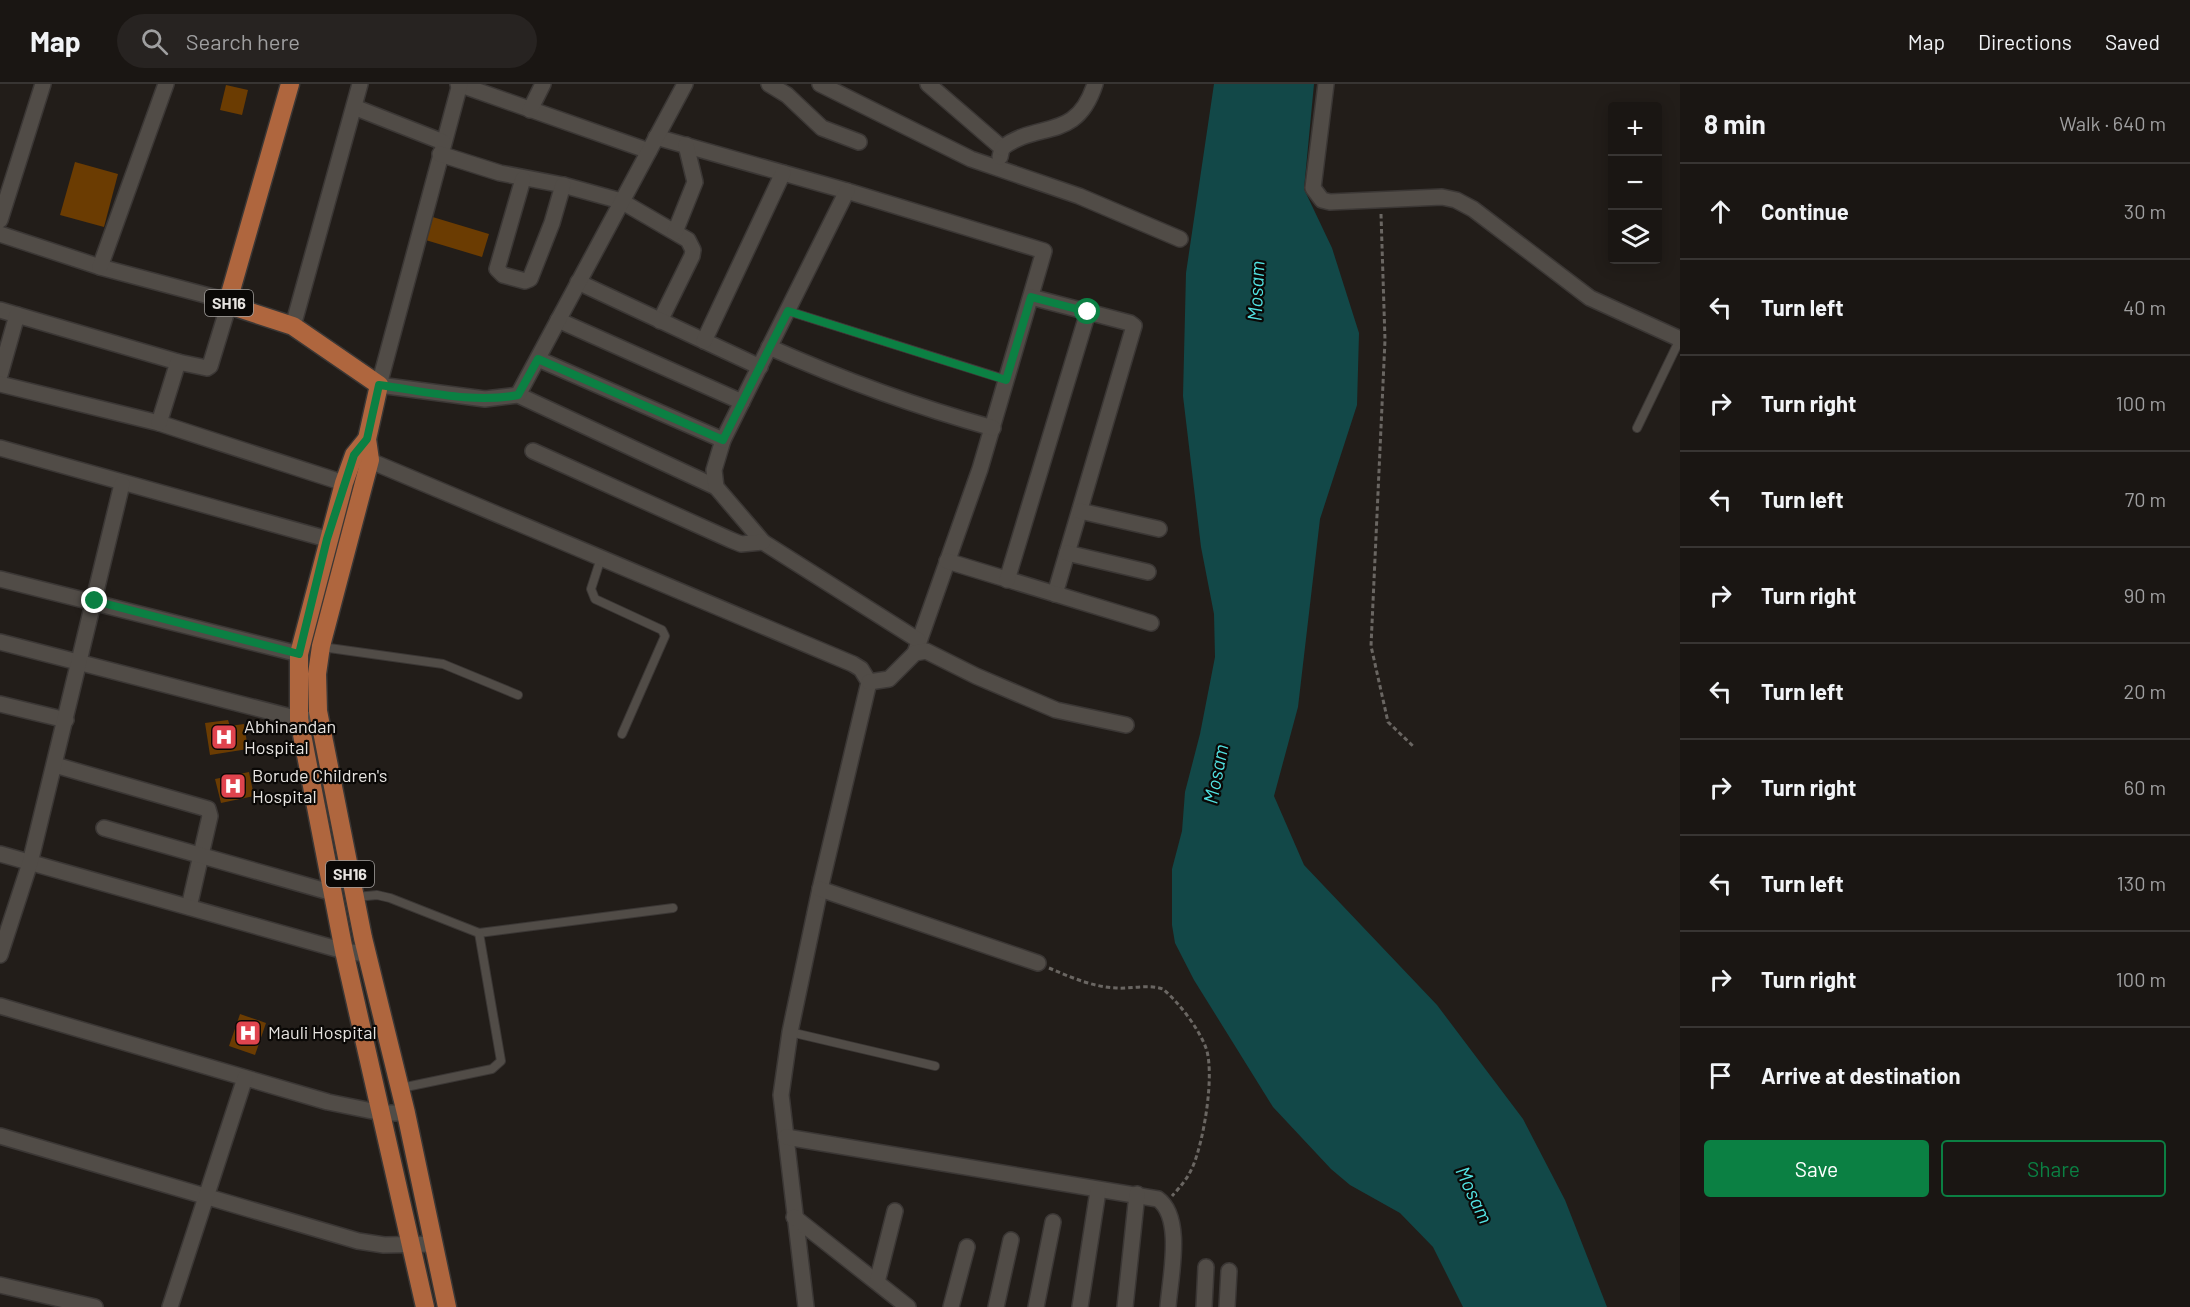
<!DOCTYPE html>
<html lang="en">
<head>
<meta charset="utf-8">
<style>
  body { margin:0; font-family:Barlow,sans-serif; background:#272321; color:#f1f3f6 }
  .controls { position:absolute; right:18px; top:18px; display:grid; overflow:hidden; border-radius:6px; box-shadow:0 3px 15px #0003 }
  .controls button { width:54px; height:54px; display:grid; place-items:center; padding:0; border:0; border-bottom:2px solid #383533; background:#1a1613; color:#f1f3f6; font:30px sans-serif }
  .stop { position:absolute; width:18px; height:18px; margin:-14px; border:4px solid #0b8043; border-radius:50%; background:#fff }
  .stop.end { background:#0b8043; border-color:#fff; box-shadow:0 2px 6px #0008 }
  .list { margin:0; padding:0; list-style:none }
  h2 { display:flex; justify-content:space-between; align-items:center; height:78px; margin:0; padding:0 24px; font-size:26px }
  h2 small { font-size:20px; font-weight:400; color:#9f9fa0 }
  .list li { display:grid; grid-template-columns:39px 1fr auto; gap:18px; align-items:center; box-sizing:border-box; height:96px; padding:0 24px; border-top:2px solid #383533 }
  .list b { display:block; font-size:22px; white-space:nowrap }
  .list em { font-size:20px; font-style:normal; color:#9f9fa0 }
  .actions { display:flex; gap:12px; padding:18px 24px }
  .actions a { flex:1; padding:14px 0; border:2px solid #0b8043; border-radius:6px; text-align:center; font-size:21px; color:#0b8043 }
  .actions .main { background:#0b8043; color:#fff }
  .icon { flex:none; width:33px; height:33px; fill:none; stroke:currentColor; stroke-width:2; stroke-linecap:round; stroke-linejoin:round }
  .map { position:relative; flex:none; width:1680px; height:1223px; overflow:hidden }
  header { display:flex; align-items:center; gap:36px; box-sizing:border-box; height:84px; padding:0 30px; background:#1a1613; border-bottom:2px solid #383533 }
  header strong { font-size:28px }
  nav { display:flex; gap:33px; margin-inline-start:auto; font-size:21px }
  .search { width:420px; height:54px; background:#272321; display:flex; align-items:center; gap:15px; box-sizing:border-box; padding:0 21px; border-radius:33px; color:#9f9fa0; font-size:22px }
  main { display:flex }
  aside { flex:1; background:#1a1613 }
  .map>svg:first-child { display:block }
  .water { fill:#124848 }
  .building { fill:#6b3c02 }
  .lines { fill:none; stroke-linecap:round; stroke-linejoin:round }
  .service-casing { stroke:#3b3735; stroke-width:10 }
  .minor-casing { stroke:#3b3735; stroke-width:18 }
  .primary-casing { stroke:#3b3735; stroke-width:21 }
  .path { stroke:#6a6662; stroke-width:3; stroke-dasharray:4.5 3; stroke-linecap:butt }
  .service { stroke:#514c47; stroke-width:8 }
  .minor { stroke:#514c47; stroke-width:15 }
  .primary { stroke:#af663e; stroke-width:18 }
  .route { stroke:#0b8043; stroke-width:8 }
  .labels { text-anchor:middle; stroke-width:4.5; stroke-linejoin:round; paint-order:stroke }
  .shield { fill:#0a0806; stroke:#a4a19f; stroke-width:1.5 }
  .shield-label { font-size:16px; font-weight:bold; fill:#e6e3e0 }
  .poi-label { font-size:18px; fill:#e6e3e0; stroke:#0a0806; text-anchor:start }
  .water-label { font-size:20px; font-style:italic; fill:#52e2e2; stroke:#0a0806 }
</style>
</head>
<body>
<header>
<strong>Map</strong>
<div class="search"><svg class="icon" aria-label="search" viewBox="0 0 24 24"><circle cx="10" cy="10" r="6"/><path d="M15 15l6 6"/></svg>Search here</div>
<nav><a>Map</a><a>Directions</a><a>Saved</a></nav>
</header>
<main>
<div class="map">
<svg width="1680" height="1223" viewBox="0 0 1680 1223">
  <rect width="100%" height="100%" fill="#221d19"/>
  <path class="water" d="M1214 0H1314L1304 105 1332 164 1359 249 1357 321 1320 435 1298 623 1274 712 1304 781 1437 921 1523 1035 1565 1116 1607 1223H1463L1433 1163 1400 1129 1350 1101 1331 1085 1273 1023 1194 896 1175 859 1172 841V785L1182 747 1185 708 1200 650 1215 573 1214 530 1201 463 1183 312 1186 189Z"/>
  <g class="building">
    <path d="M226 1 248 6 242 31 220 26Z"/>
    <path d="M75 78 118 90 104 143 60 131Z"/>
    <path d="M426 131 489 150 482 173 419 154Z"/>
    <path d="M228 636 230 642 244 640 248 665 210 671 205 639Z"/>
    <path d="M249 688 254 712 221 719 215 695Z"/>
    <path d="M240 930 266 939 255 971 229 962Z"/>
  </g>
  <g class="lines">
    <defs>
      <g id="service">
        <path d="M788 227 1007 296"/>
        <path d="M1637 344 1680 255"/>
        <path d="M601 474 591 505 595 515 662 546 665 552 622 650"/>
        <path d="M322 563 443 580 518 611"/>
        <path d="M356 813 377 811 390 814 479 849 673 824"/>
        <path d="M790 948 935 982"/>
        <path d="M401 1004 492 985 501 977 479 849"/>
      </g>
      <g id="minor">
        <path d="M458 0 649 67"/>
        <path d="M460 0 379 301 485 315 518 311 716 403"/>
        <path d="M769 0 787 11 822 44 859 58"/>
        <path d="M820 0 971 75 1079 112 1180 155"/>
        <path d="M928 0 1002 64 1000 73"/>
        <path d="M1326 0 1313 104 1322 116 1330 118 1442 113 1456 116 1473 125 1590 214 1680 255"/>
        <path d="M354 23 443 58"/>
        <path d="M530 26 543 0"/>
        <path d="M656 53 847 107 1044 167 980 385 915 569"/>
        <path d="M1002 64C1038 36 1076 59 1095 0"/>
        <path d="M440 70 500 89 563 101 621 117 688 156 693 166 692 172 660 237"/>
        <path d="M523 95 497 185 503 191 525 197 530 195 552 139 563 101"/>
        <path d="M847 107 723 356 714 386 716 403 763 458 918 556"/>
        <path d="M0 136 43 0"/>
        <path d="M675 148 695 98 686 61"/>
        <path d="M0 150 100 183 228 217"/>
        <path d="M100 183 166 0"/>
        <path d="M578 198 760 283"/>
        <path d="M1031 213 1130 239 1134 242 1055 510"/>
        <path d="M0 226 17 231"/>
        <path d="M558 236 742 318"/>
        <path d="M293 242 360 0"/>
        <path d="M704 257 783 89"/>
        <path d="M769 263C843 296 914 322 993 344"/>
        <path d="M538 275 723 356"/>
        <path d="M0 291 17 231 178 278"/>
        <path d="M0 300 159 339 344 399"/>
        <path d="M518 311 685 0"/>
        <path d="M159 339 178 278 207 284 210 282 229 220"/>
        <path d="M0 364 327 455"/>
        <path d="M533 367 731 456 741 460 763 458"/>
        <path d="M361 373 853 580 861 585 869 598 820 805 790 948 781 1011 806 1223"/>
        <path d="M1080 427 1159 445"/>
        <path d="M1067 469 1148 488"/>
        <path d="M947 477 1151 539"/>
        <path d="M0 495 299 570"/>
        <path d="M1007 496 1088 228"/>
        <path d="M0 558 299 635 320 636"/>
        <path d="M869 598 889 595 915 569 926 567 976 592 1056 626 1126 641"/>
        <path d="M0 620 66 636"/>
        <path d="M55 681 208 725 210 732 189 823"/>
        <path d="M104 744 333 809"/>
        <path d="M0 770 344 867 367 870"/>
        <path d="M820 805 1038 879"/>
        <path d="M0 871 30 779 122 400"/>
        <path d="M0 922 328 1018 382 1029H406"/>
        <path d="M0 1052 358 1157 384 1161 434 1160"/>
        <path d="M786 1053 1158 1115C1184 1134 1170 1194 1168 1223"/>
        <path d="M794 1133 908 1223"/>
        <path d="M877 1198 895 1127"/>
        <path d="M0 1201 95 1223"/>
        <path d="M170 1223 245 994"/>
        <path d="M951 1223 967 1163"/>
        <path d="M996 1223 1011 1156"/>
        <path d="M1036 1223 1053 1138"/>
        <path d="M1080 1223 1098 1107"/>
        <path d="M1125 1223 1137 1110"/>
        <path d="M1204 1223 1206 1183"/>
        <path d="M1227 1223 1229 1187"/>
      </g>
      <g id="primary">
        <path d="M290 0 228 217 232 222 293 242 379 301 367 355 370 376 321 562 317 590 318 627 363 854 406 1029 447 1223"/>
        <path d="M367 355 354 371 344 399 299 570V635L344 867 425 1223"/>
      </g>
    </defs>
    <use href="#service" class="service-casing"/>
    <use href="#minor" class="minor-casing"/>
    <use href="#primary" class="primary-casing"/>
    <g class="path">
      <path d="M1381 130 1385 256 1371 562 1388 638 1414 663"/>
      <path d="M1049 884C1070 893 1093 903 1116 904 1131 905 1148 900 1163 905 1179 919 1198 943 1206 964 1215 990 1204 1056 1193 1082 1188 1094 1181 1102 1172 1112"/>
    </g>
    <use href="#service" class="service"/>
    <use href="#minor" class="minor"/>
    <use href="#primary" class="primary"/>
  </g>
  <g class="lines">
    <path class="route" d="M95 517 299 570 327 455 354 371 367 355 379 301C424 307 473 320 518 311L538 275 723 356 788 227 1006 296 1031 213 1088 228"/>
  </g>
  <defs>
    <symbol id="hospital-square" viewBox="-11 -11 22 22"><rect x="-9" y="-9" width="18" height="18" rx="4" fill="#e0444e" stroke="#0a0806"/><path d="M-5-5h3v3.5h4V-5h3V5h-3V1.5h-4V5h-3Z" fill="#fff"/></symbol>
  </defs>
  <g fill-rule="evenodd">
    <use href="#hospital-square" x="209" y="638" width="30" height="30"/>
    <use href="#hospital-square" x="218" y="687" width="30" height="30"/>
    <use href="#hospital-square" x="233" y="934" width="30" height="30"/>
  </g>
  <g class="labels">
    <g class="shield">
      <rect x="205" y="206" width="48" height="26" rx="4.5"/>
      <rect x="326" y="777" width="48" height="26" rx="4.5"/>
    </g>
    <g class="shield-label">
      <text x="229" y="225">SH16</text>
      <text x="350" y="796">SH16</text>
    </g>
    <g class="poi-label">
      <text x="244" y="649">Abhinandan<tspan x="244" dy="21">Hospital</tspan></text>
      <text x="252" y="698">Borude Children's<tspan x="252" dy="21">Hospital</tspan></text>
      <text x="268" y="955">Mauli Hospital</text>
    </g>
    <g class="water-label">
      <text transform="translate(1256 207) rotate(-87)" y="7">Mosam</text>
      <text transform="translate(1216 690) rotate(-79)" y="7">Mosam</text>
      <text transform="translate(1474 1111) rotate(65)" y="7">Mosam</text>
    </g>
  </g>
</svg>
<div class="controls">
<button>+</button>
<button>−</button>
<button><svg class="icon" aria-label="layers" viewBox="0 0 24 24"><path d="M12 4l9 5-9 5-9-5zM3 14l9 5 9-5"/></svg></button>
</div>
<div class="stop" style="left:1088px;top:228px"></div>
<div class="stop end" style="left:95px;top:517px"></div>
</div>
<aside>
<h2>8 min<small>Walk · 640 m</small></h2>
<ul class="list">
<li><svg class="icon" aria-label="ahead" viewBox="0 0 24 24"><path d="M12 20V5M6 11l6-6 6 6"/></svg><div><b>Continue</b></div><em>30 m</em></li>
<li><svg class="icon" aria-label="left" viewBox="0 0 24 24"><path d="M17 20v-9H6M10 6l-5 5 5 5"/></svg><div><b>Turn left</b></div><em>40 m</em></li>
<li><svg class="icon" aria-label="right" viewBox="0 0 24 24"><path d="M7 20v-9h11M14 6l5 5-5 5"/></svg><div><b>Turn right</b></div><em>100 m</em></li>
<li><svg class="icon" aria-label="left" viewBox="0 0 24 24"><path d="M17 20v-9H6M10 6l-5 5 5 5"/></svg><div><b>Turn left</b></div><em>70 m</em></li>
<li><svg class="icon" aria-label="right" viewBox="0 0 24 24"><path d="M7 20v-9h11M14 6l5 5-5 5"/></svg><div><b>Turn right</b></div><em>90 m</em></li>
<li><svg class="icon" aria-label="left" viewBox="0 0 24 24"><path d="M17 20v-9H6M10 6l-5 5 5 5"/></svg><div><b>Turn left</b></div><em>20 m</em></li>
<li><svg class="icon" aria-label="right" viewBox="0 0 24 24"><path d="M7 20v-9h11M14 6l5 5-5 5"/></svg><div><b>Turn right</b></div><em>60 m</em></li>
<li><svg class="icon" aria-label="left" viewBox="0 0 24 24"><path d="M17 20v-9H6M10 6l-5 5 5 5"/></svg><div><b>Turn left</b></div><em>130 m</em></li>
<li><svg class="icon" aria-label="right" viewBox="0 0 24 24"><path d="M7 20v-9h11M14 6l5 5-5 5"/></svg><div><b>Turn right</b></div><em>100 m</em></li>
<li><svg class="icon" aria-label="arrive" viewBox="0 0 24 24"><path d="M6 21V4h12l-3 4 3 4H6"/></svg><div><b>Arrive at destination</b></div></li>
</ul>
<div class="actions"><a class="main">Save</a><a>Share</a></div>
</aside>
</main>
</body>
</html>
